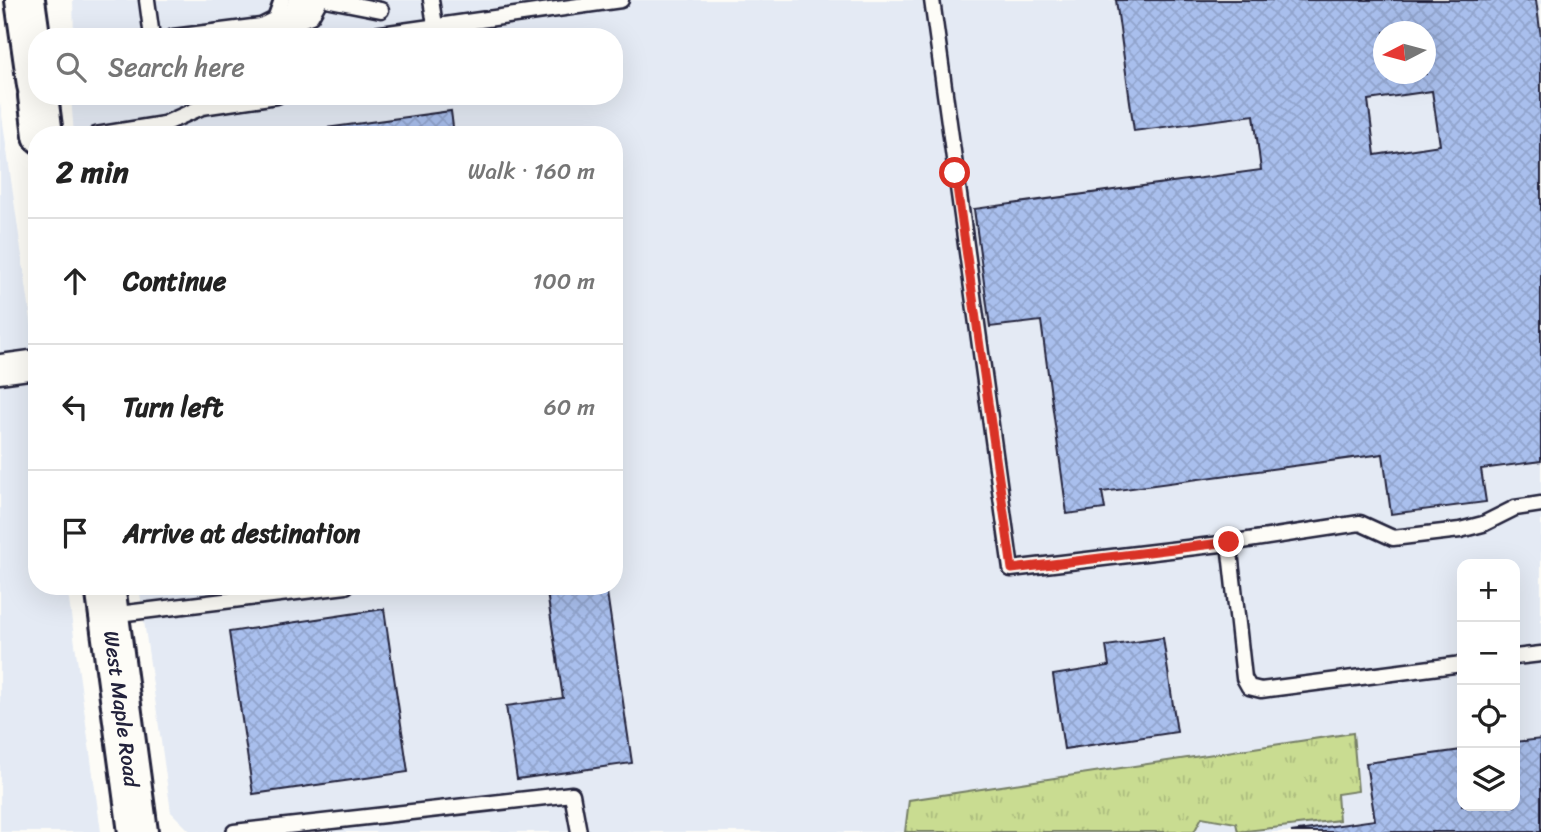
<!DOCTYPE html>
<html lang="en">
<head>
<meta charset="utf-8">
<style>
  body { margin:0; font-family:Sriracha,sans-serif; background:#f6f6f6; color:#222 }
  .controls { position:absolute; right:21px; bottom:21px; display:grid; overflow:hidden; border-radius:14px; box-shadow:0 7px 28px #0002 }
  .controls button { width:63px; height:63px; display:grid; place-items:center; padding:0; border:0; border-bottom:2px solid #e0e0e0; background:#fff; color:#222; font:35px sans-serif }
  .compass { position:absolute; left:1373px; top:21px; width:63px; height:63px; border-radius:50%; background:#fff; box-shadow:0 7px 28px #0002; rotate:264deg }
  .stop { position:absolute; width:21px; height:21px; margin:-16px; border:5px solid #d93025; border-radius:50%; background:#fff }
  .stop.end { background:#d93025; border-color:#fff; box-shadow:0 2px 7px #0008 }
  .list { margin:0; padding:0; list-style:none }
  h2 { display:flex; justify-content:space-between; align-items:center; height:91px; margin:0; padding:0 28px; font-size:30px }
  h2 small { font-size:23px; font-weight:400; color:#767676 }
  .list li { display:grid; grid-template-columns:46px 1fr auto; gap:21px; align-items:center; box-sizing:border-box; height:126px; padding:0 28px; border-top:2px solid #e0e0e0 }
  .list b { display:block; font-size:26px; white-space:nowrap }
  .list em { font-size:23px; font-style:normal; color:#767676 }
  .icon { flex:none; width:38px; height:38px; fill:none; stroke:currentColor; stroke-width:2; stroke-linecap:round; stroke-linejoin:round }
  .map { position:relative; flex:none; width:1541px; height:832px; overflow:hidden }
  .search { position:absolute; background:#fff; box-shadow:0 7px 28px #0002; left:28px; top:28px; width:595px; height:77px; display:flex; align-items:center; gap:18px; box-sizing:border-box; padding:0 24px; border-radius:28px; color:#767676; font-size:26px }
  .panel { position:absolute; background:#fff; box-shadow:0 7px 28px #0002; left:28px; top:126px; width:595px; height:469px; border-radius:28px }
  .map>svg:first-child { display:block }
  .built { fill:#e4eaf4; fill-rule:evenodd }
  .grass { fill:url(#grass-tufts); stroke:#767f66; stroke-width:2 }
  .building { fill:url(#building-cross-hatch); stroke:#22223b; stroke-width:2; fill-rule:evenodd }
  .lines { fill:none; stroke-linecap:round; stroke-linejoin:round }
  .lane-casing { stroke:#22223b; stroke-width:19 }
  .street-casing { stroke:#22223b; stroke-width:33 }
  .secondary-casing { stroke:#22223b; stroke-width:44 }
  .lane { stroke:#fdfcf7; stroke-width:14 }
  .street { stroke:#fdfcf7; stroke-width:28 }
  .secondary { stroke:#fdfcf7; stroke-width:38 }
  .route { stroke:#d93025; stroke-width:9 }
  .labels { text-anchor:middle; stroke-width:5; stroke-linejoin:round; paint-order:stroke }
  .street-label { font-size:21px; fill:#22223b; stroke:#fdfcf7 }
</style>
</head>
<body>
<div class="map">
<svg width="1541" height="832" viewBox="0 0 1541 832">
  <defs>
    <pattern id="grass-tufts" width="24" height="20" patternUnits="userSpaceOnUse" patternTransform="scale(1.75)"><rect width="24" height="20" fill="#c9dc91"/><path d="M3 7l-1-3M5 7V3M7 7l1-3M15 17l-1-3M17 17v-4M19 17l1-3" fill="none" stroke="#acbc7e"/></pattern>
    <pattern id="building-cross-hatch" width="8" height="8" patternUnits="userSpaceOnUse" patternTransform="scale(1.75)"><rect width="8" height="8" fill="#a9bfed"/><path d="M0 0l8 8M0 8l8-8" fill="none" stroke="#91a4cc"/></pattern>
  </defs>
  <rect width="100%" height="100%" fill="#fdfcf7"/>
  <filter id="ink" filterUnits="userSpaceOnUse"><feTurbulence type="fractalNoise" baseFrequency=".0143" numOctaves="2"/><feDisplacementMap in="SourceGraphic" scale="14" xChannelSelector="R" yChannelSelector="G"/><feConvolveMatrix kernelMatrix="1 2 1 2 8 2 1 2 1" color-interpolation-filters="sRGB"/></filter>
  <g filter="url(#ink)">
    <g class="built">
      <path d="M73 0H1541V832H191L171 812 139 586H614V135H74L71 96H614V37H74ZM1384 32H1426V74H1384ZM1462 564H1515V806H1462Z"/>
      <path d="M0 102 37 362V586H67L101 832H0Z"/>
    </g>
    <path class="grass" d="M1353 733 1358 791 1337 794 1339 820 1238 832 1236 823 1202 817 1194 832H905L909 800Z"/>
    <g class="building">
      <path d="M1116 0H1536L1541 37V461L1481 469 1486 502 1391 514 1383 454 1102 492 1105 509 1067 514 1041 321 990 327 974 209 1261 170 1254 115 1134 131ZM1384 32H1426V74H1384ZM1432 91 1440 145 1375 155 1368 100Z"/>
      <path d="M451 111 454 135H275Z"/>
      <path d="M546 586H606L632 763 517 779 506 706 563 698Z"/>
      <path d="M384 609 408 772 253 794 229 632Z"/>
      <path d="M1163 638 1177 732 1064 749 1053 675 1109 666 1106 646Z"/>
      <path d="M1541 739V832H1291L1375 820 1366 763 1462 750V806H1515V742Z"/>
    </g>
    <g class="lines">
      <defs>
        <g id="lane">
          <path d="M147 0 152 37"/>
          <path d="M330 0 381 10"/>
          <path d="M431 0 435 25"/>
          <path d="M932 0 1011 569 1229 543 1360 523 1393 538 1460 530 1483 524 1515 508 1541 504"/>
          <path d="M301 20 311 16 320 0"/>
          <path d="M284 23 297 22 308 0"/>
          <path d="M270 25C286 23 292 16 296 0"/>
          <path d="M173 37 261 26 275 19 282 0"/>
          <path d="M360 37 621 0"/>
          <path d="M96 135 164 124 202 107 277 96"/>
          <path d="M1229 543 1244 678 1249 687 1261 690 1462 664"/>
          <path d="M110 615 346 586"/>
          <path d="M1515 657 1541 654"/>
          <path d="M234 832 572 794 579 832"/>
        </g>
        <path id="street" d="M0 369 37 364"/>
        <g id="secondary">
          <path d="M25 0 37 85"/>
          <path d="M38 96 43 135"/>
          <path id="s1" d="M105 586 138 832"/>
        </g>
      </defs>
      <use href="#lane" class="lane-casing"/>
      <use href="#street" class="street-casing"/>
      <use href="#secondary" class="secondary-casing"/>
      <use href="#lane" class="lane"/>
      <use href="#street" class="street"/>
      <use href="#secondary" class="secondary"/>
    </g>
  </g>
  <g class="lines" filter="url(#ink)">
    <path class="route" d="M955 173 1012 569 1229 542"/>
  </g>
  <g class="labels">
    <g class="street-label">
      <text dy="7" stroke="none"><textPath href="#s1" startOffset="124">West Maple Road</textPath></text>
    </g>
  </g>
</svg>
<div class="controls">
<button>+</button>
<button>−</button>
<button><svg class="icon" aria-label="locate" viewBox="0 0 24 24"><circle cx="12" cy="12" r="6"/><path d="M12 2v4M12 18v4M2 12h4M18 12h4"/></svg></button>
<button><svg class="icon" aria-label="layers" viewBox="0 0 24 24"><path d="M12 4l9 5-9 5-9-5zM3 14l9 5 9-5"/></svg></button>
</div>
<svg class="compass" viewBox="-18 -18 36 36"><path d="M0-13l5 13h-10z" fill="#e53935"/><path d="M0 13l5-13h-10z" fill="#767676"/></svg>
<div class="stop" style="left:955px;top:173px"></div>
<div class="stop end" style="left:1229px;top:542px"></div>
<div class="search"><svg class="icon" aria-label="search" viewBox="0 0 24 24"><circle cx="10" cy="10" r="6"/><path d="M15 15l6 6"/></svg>Search here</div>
<section class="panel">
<h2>2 min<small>Walk · 160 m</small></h2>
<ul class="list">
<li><svg class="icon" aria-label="ahead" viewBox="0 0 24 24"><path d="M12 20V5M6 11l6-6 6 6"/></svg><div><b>Continue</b></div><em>100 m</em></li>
<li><svg class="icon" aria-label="left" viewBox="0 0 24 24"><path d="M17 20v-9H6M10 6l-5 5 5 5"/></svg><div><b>Turn left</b></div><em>60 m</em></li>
<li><svg class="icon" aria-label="arrive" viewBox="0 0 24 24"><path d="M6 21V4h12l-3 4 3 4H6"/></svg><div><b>Arrive at destination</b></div></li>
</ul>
</section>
</div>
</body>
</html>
